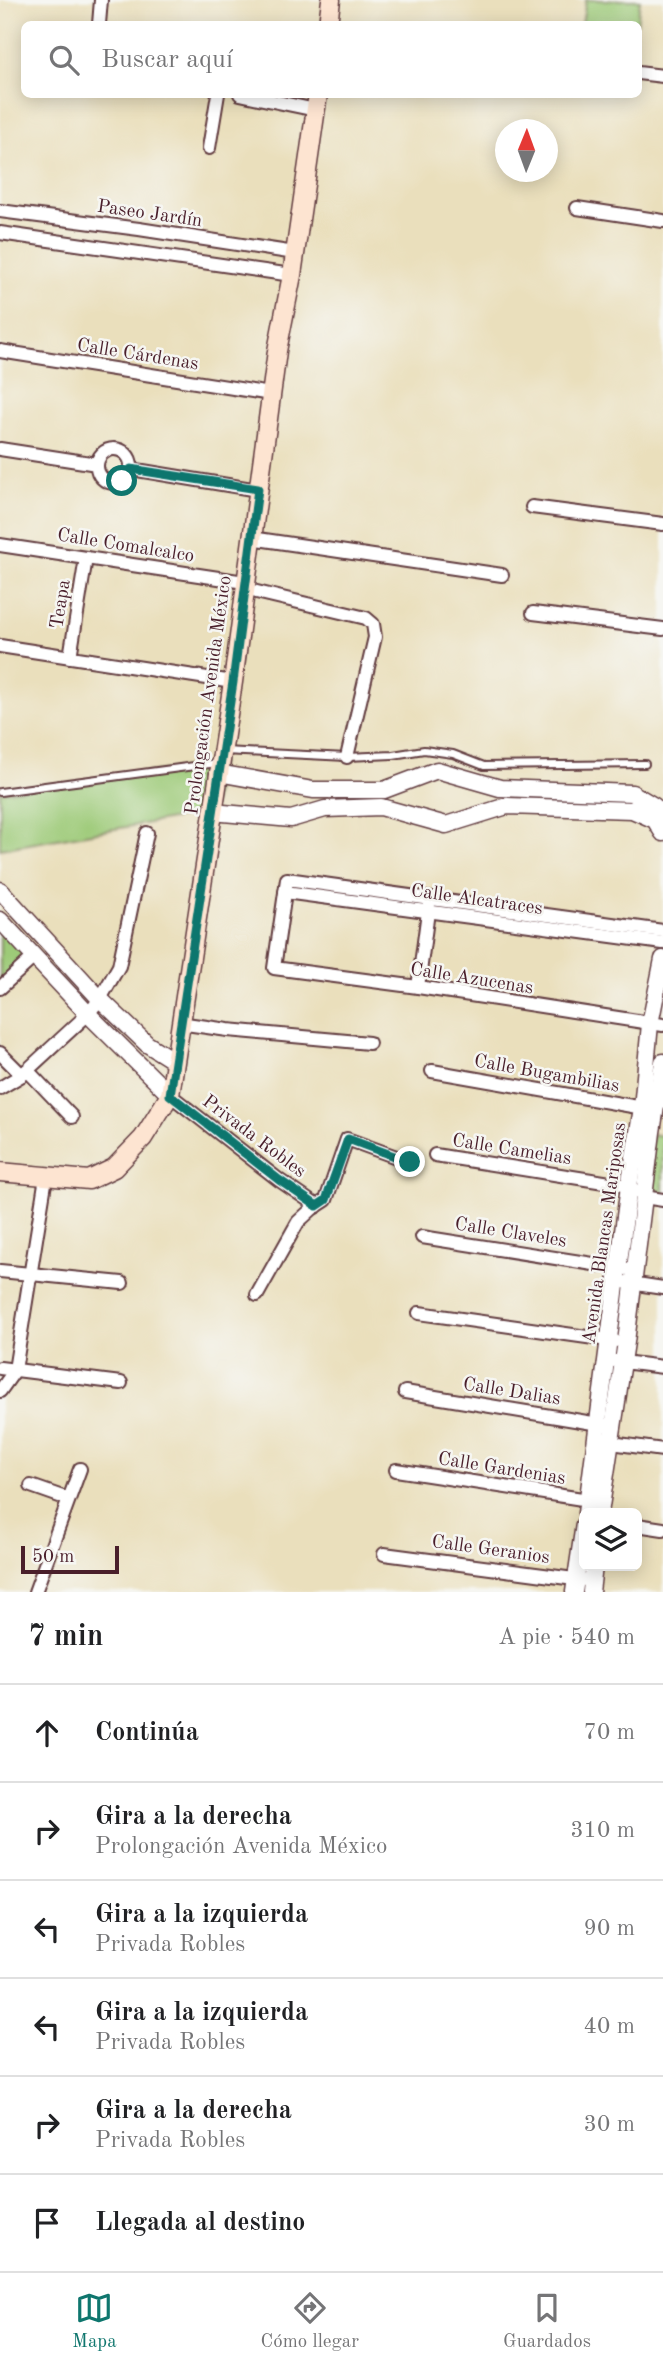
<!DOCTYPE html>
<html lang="es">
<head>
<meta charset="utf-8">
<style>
  body { margin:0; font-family:"Old Standard TT",serif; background:#f2f2f2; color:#202124 }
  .controls { position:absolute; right:21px; bottom:21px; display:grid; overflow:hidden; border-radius:10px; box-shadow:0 4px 18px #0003 }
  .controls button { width:63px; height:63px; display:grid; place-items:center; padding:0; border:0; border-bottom:2px solid #e0e0e0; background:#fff; color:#202124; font:35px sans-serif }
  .compass { position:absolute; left:495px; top:119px; width:63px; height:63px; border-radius:50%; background:#fff; box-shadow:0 4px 18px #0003; rotate:1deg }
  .scale { position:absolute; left:21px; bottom:18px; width:98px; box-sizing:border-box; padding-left:7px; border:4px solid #4a1f2b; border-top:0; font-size:19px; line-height:24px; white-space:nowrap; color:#4a1f2b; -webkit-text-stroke:5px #f6f6f2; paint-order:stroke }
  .stop { position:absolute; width:21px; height:21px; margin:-16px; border:5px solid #0f766e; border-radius:50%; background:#fff }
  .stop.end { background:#0f766e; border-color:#fff; box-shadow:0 2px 7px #0008 }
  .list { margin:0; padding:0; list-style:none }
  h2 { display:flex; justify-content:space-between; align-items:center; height:91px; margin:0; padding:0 28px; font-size:30px }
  h2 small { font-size:23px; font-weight:400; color:#757577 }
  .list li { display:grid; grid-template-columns:46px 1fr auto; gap:21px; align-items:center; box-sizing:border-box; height:98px; padding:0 28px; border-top:2px solid #e0e0e0 }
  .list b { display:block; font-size:26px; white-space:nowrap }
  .list p { margin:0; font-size:23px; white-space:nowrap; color:#757577 }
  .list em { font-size:23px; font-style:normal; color:#757577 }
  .icon { flex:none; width:38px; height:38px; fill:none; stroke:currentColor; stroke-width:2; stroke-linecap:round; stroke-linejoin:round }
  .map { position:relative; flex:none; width:663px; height:1592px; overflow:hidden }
  .search { position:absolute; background:#fff; box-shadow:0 4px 18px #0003; left:21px; right:21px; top:21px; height:77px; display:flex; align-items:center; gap:18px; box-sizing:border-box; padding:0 24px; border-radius:10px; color:#757577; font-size:26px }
  .sheet { height:679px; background:#fff }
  nav { display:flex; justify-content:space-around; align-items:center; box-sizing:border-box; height:98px; border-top:2px solid #e0e0e0; background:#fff; font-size:19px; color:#757577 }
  nav a { display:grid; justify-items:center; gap:4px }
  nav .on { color:#0f766e }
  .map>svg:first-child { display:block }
  .green { fill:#9dca78; stroke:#747452; stroke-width:2 }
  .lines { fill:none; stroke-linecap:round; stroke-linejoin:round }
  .service-casing { stroke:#623c41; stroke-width:10 }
  .minor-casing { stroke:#623c41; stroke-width:16 }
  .tertiary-casing { stroke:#623c41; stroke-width:19 }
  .secondary-casing { stroke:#623c41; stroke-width:21 }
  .service { stroke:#fff; stroke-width:6 }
  .minor { stroke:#fff; stroke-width:12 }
  .tertiary { stroke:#fff; stroke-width:16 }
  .secondary { stroke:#fde4d1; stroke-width:18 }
  .route { stroke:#0f766e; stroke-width:9 }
  .labels { text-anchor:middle; stroke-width:5; stroke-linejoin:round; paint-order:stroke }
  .street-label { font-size:19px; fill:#4a1f2b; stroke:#f6f6f2 }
</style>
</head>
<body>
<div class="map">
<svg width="663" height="1592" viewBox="0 0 663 1592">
  <rect width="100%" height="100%" fill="#f6f6f2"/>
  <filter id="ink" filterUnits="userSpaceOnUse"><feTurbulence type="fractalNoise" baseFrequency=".0143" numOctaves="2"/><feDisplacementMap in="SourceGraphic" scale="14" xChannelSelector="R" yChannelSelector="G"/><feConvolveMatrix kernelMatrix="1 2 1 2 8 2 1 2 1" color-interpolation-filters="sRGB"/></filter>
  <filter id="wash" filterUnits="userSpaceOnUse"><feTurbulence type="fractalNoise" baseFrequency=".00686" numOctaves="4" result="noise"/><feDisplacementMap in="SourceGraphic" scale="28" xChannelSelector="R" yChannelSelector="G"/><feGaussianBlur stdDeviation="1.57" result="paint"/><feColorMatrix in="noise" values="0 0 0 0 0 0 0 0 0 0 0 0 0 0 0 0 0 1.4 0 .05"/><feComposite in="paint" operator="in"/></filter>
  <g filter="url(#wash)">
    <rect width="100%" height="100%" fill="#eadfbc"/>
    <g class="green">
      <path d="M586 0H640L637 24H582Z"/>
      <path d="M220 763 212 812 0 849V792Z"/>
      <path d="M0 920 34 957 0 988Z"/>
      <path d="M652 1134 663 1136V1200L644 1197Z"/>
    </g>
  </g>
  <g filter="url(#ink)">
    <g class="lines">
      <defs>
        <g id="service">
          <path d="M224 751 347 757 393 755 424 750 453 754 484 766 645 764"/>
          <path d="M0 792 217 763"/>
        </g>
        <g id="minor">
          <path d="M99 24 101 0"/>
          <path d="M638 73 663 76"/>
          <path d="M240 94 316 110"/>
          <path d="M209 148 218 94"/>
          <path d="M577 208 663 221"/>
          <path d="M0 211 139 229 295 253"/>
          <path d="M0 233 292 275"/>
          <path d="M0 351 271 394"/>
          <path d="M0 449 97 464"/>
          <circle cx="114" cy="466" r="17"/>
          <path d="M131 469 258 490"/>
          <path d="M532 507 663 524"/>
          <path d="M251 538 502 575"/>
          <path d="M0 545 245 582"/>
          <path d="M244 589 366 618 373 624 375 637 347 757"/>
          <path d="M533 613 663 629"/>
          <path d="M0 646 233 682"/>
          <path d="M70 657 86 558"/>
          <path d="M285 892 663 943"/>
          <path d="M663 931 287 879 274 968 418 987 663 1025"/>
          <path d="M418 987 429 904"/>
          <path d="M0 988 34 957"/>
          <path d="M179 1023 228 1030 369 1043"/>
          <path d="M0 1053 22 1075"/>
          <path d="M27 1070 72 1117"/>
          <path d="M432 1071 649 1109"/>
          <path d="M0 1088 22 1075 88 1014 100 999 119 966 147 833"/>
          <path d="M170 1095 279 1180 317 1206"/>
          <path d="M435 1155 629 1186 644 1197 663 1200"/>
          <path d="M422 1237 625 1269"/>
          <path d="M0 1271 122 1283"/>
          <path d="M617 1281 663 1288"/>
          <path d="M257 1295 298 1222 312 1209 326 1200 347 1139 410 1162"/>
          <path d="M419 1313 615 1341"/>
          <path d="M607 1360 663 1367"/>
          <path d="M0 1368 121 1383"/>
          <path d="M0 1391 15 1370 46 1177"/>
          <path d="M405 1392 605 1425"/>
          <path d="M604 1442 663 1450"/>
          <path d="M396 1470 595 1501"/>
          <path d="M31 1486 68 1499"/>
          <path d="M637 1525 663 1529"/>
          <path d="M384 1554 582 1580"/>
          <path d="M35 1592 80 1469"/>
        </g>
        <g id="tertiary">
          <path d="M218 773 313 790H384L437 770 500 788 632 793 654 806 663 814"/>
          <path d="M212 812 291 819 325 809 381 807 446 825 507 806 632 810 655 820 663 833"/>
          <path d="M0 890 100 999 147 1044 174 1061"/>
          <path d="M0 920 88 1014 170 1095"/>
          <path d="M586 1513 629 1186 642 1108 650 1024 663 959"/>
          <path d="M600 1513 626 1342 652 1132 663 1062"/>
          <path d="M574 1592 584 1524"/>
          <path d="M591 1592 594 1566"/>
        </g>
        <g id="secondary">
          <path d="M328 24 331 0"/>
          <path d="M0 1172 89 1180 114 1168 143 1138 170 1095 233 682 277 351 292 275 318 94"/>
        </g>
      </defs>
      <use href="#service" class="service-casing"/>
      <use href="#minor" class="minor-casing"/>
      <use href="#tertiary" class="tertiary-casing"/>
      <use href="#secondary" class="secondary-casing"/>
      <use href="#service" class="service"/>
      <use href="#minor" class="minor"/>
      <use href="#tertiary" class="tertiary"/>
      <use href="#secondary" class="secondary"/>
    </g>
  </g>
  <g class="lines" filter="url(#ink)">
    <path class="route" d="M122 481 131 469 258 489 233 682 170 1095 279 1180 317 1206 326 1200 348 1139 410 1162"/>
  </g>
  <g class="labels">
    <g class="street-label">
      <text transform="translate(150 212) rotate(8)" y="7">Paseo Jardín</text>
      <text transform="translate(138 353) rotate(9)" y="7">Calle Cárdenas</text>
      <text transform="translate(126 544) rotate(9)" y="7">Calle Comalcalco</text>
      <text transform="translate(59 604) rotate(-81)" y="7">Teapa</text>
      <text transform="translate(207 695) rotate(-82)" y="7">Prolongación Avenida México</text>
      <text transform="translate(477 898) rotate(8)" y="7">Calle Alcatraces</text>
      <text transform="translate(472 977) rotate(9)" y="7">Calle Azucenas</text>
      <text transform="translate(547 1072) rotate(10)" y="7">Calle Bugambilias</text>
      <text transform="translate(255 1135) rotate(37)" y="7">Privada Robles</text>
      <text transform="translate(512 1148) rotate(9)" y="7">Calle Camelias</text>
      <text transform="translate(511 1231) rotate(9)" y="7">Calle Claveles</text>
      <text transform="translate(603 1233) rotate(-82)" y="7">Avenida Blancas Mariposas</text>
      <text transform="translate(512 1390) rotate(9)" y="7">Calle Dalias</text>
      <text transform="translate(502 1467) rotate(9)" y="7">Calle Gardenias</text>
      <text transform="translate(491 1548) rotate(8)" y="7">Calle Geranios</text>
    </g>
  </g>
</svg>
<div class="controls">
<button><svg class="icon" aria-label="layers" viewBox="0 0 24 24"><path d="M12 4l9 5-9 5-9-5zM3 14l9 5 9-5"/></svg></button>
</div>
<svg class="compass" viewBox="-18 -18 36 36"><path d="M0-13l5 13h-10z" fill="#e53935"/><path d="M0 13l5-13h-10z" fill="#757577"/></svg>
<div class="scale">50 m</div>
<div class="stop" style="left:122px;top:481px"></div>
<div class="stop end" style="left:410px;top:1162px"></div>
<div class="search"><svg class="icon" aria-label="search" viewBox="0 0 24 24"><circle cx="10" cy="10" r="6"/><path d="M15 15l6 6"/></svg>Buscar aquí</div>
</div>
<section class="sheet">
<h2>7 min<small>A pie · 540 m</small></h2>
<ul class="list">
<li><svg class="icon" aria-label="ahead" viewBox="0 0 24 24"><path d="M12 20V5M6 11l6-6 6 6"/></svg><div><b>Continúa</b></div><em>70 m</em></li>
<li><svg class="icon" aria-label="right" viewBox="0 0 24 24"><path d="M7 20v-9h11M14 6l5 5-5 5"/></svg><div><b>Gira a la derecha</b><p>Prolongación Avenida México</p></div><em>310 m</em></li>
<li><svg class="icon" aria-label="left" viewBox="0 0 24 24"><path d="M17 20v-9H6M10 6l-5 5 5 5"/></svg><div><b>Gira a la izquierda</b><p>Privada Robles</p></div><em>90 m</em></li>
<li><svg class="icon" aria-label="left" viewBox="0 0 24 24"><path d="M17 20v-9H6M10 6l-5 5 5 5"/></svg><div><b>Gira a la izquierda</b><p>Privada Robles</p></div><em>40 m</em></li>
<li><svg class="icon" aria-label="right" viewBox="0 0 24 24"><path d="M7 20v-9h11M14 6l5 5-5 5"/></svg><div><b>Gira a la derecha</b><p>Privada Robles</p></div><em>30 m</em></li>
<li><svg class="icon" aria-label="arrive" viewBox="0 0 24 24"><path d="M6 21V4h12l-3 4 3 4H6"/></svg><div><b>Llegada al destino</b></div></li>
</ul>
</section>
<nav>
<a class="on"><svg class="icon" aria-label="map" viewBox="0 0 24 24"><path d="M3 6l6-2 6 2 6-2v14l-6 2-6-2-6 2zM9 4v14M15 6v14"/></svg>Mapa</a>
<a><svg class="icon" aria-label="directions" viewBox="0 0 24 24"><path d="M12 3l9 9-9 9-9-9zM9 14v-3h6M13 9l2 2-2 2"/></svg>Cómo llegar</a>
<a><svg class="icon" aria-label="saved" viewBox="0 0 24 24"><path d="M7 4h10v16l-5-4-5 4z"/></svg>Guardados</a>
</nav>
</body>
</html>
